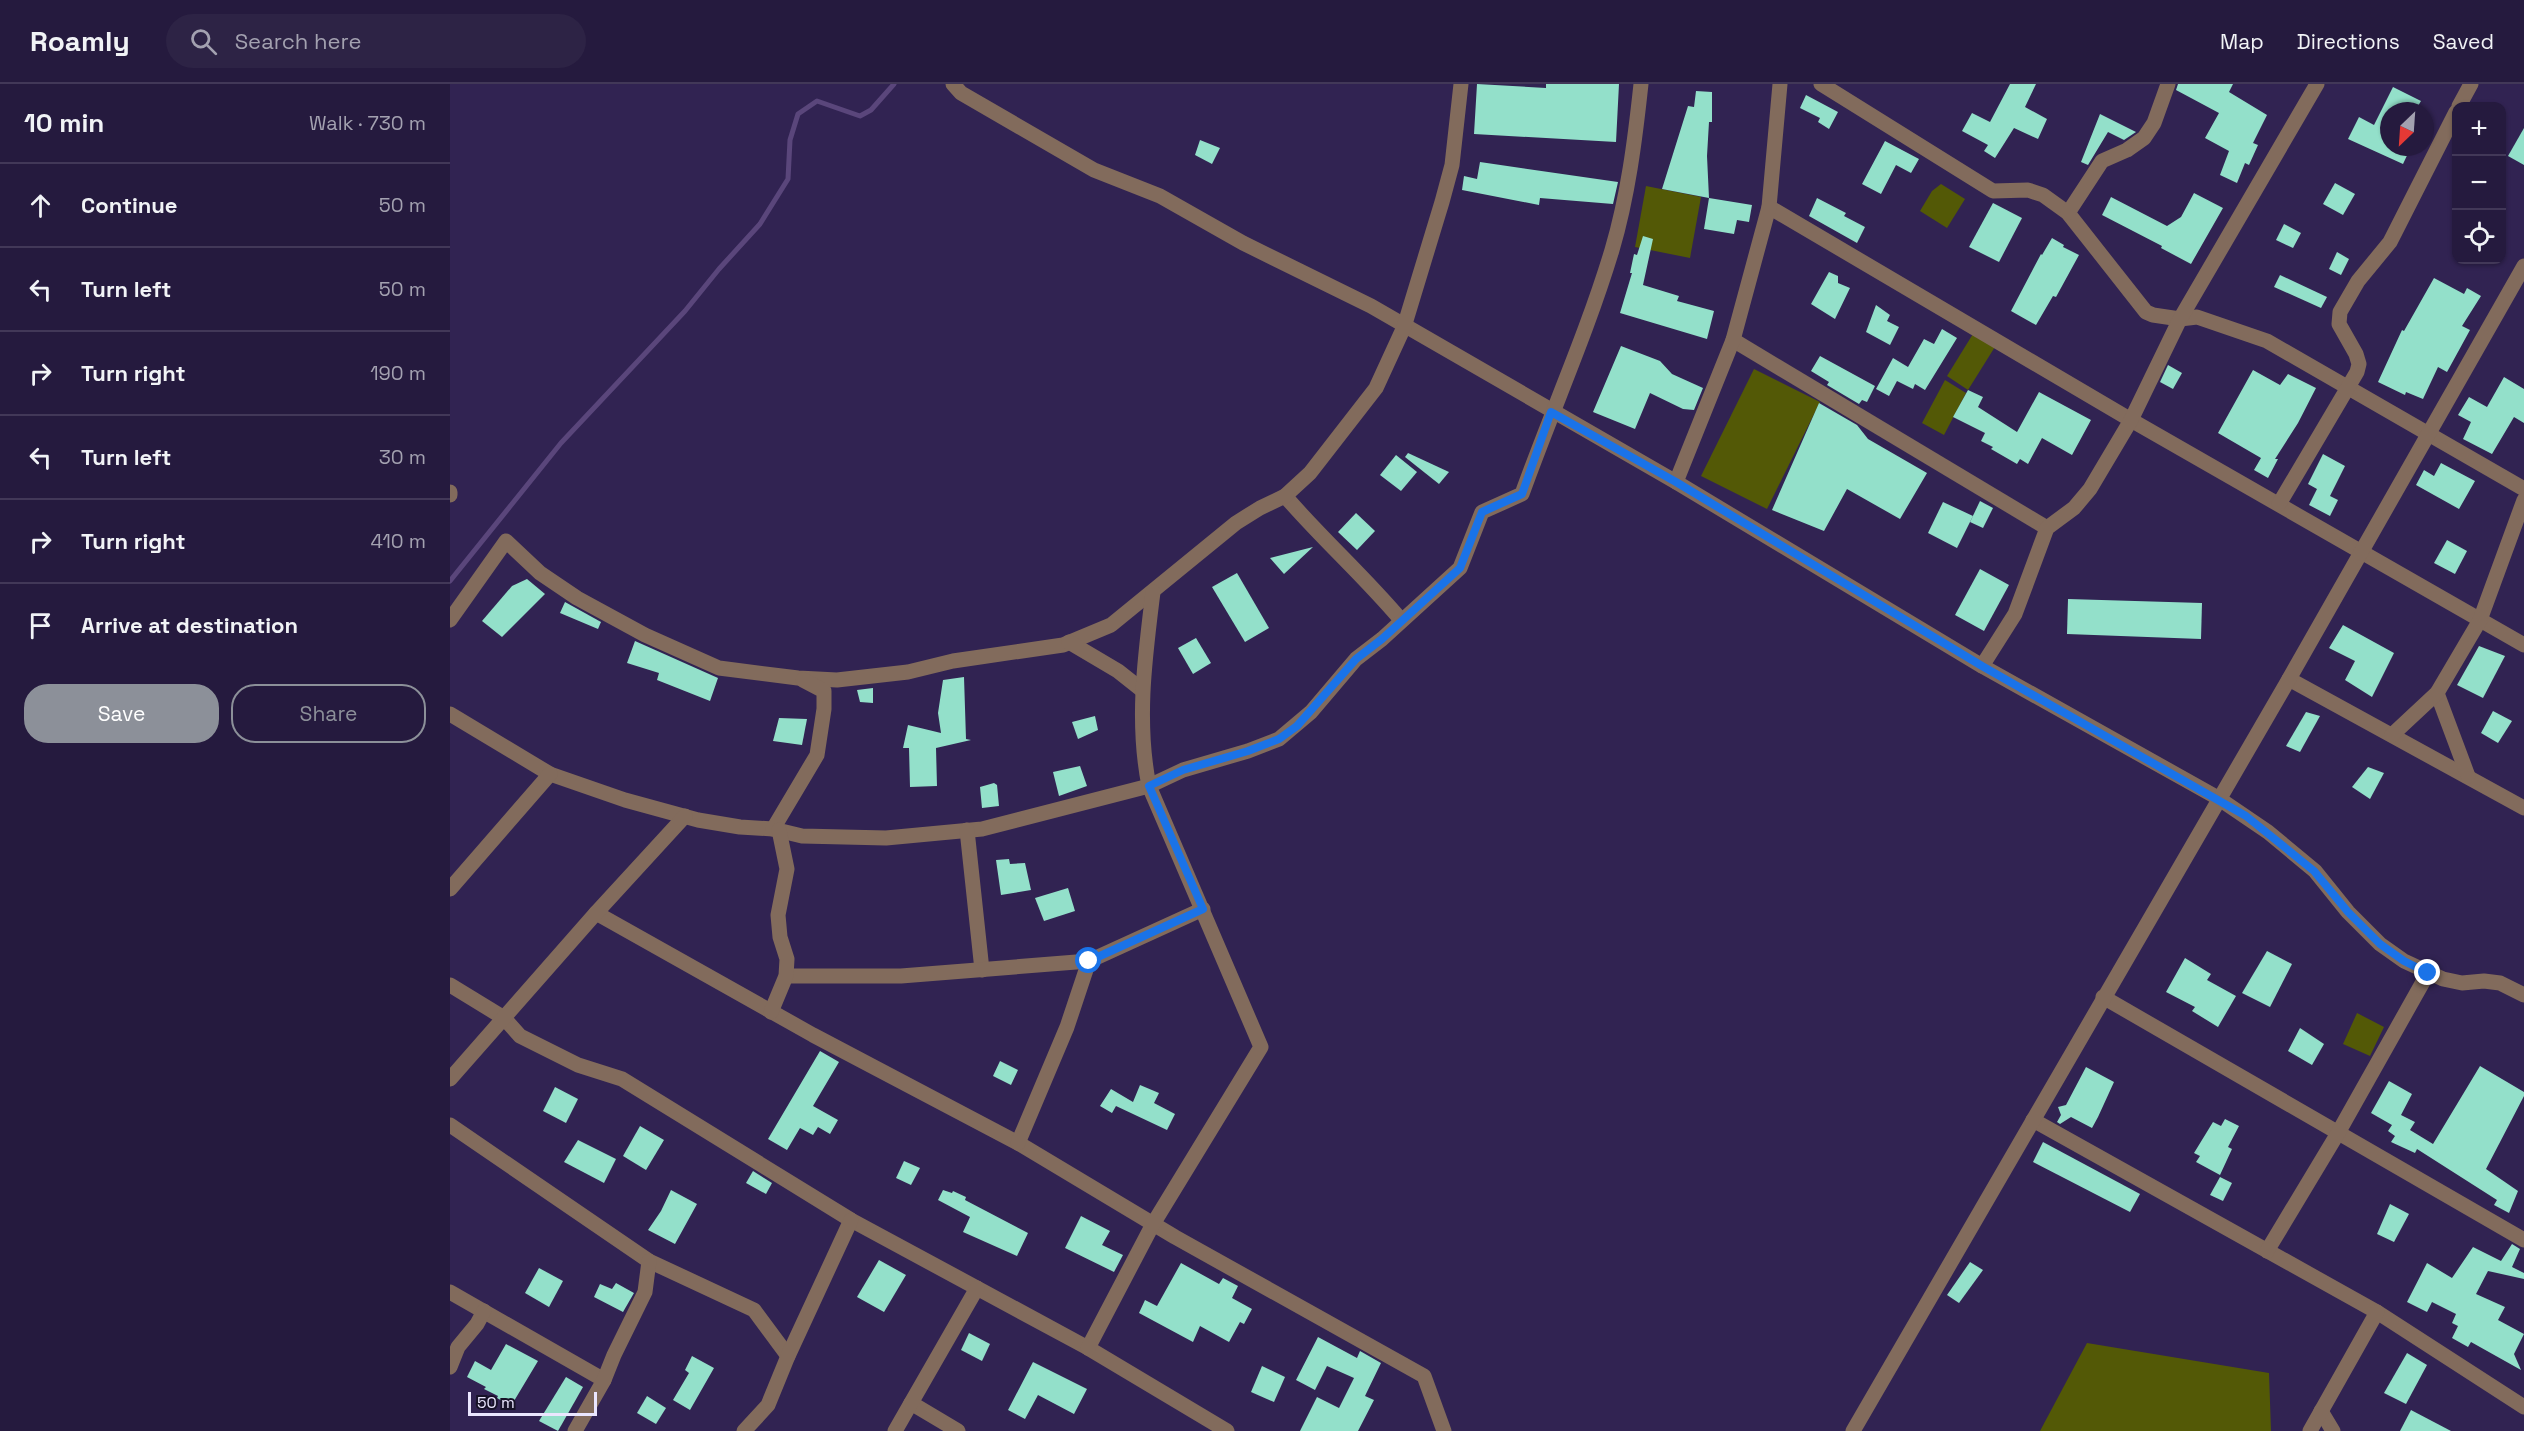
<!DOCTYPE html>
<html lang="en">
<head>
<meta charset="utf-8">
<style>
  body { margin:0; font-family:"Space Grotesk",sans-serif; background:#2d2345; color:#f1f3f6 }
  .controls { position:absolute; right:18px; top:18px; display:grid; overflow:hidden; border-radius:12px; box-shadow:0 2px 4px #0004 }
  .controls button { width:54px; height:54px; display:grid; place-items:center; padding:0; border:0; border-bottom:2px solid #423858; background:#251a3e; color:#f1f3f6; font:30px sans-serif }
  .compass { position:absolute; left:1930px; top:18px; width:54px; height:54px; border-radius:50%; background:#251a3e; box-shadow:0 2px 4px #0004; rotate:205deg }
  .scale { position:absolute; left:18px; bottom:15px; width:129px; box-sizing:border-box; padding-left:6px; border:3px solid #eae6fe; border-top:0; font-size:16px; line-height:21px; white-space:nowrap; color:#eae6fe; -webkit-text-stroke:4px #171227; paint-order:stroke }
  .stop { position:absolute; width:18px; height:18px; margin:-14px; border:4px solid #1a73e8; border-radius:50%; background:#fff }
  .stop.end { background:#1a73e8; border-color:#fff; box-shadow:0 2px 6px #0008 }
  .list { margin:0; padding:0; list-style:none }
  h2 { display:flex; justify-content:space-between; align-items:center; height:78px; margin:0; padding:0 24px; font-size:26px }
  h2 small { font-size:20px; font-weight:400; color:#a3a1b0 }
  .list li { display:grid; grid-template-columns:39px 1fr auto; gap:18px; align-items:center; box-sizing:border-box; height:84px; padding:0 24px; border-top:2px solid #423858 }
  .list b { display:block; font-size:22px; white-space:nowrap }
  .list em { font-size:20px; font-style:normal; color:#a3a1b0 }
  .actions { display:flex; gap:12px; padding:18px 24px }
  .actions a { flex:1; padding:14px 0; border:2px solid #8c9099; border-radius:24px; text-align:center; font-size:21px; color:#8c9099 }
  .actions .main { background:#8c9099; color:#fff }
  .icon { flex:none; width:33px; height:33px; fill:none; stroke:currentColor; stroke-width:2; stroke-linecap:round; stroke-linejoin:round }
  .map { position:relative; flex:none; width:2074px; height:1347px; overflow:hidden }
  header { display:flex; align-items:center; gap:36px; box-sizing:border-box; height:84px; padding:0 30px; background:#251a3e; border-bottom:2px solid #423858 }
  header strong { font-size:28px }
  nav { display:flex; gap:33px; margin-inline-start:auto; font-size:21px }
  .search { width:420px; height:54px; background:#2d2345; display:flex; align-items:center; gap:15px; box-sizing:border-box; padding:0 21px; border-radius:33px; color:#a3a1b0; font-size:22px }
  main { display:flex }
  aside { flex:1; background:#251a3e }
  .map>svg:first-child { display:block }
  .green { fill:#535906 }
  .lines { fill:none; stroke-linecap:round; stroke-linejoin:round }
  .stream { stroke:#5a467b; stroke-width:5 }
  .building { fill:#93e0ca }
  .minor { stroke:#826b5c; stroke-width:15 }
  .route { stroke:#1a73e8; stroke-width:8 }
</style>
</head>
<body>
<header>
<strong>Roamly</strong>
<div class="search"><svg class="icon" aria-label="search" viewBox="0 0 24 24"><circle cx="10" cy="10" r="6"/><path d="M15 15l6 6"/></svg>Search here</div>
<nav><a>Map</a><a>Directions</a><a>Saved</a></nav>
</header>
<main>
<aside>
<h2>10 min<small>Walk · 730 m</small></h2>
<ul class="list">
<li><svg class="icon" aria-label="ahead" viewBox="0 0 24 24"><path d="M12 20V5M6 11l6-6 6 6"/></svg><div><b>Continue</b></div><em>50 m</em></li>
<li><svg class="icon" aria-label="left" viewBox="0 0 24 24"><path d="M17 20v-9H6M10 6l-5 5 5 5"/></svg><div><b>Turn left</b></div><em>50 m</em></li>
<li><svg class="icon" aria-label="right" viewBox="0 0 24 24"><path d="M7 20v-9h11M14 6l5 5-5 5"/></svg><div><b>Turn right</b></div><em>190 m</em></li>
<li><svg class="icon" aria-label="left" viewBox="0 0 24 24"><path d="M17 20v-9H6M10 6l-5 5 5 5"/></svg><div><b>Turn left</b></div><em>30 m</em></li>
<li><svg class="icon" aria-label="right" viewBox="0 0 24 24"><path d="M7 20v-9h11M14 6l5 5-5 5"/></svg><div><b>Turn right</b></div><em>410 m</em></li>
<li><svg class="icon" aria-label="arrive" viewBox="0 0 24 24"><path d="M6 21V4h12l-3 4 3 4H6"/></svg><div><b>Arrive at destination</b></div></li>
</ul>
<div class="actions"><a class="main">Save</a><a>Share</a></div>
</aside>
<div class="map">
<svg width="2074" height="1347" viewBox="0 0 2074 1347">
  <rect width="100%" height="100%" fill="#312352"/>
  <g class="green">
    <path d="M1491 100 1515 115 1497 144 1470 127 1482 107Z"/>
    <path d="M1196 102 1251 113 1240 174 1185 163Z"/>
    <path d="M1526 245 1548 258 1518 306 1497 292Z"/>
    <path d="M1304 285 1370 318 1317 425 1251 392Z"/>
    <path d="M1495 296 1516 309 1494 351 1472 339Z"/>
    <path d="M1907 929 1934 943 1920 972 1893 960Z"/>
    <path d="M1637 1259 1819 1289 1821 1347H1590Z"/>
  </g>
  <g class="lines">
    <path class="stream" d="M0 497 111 359 235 227 269 185 310 140 338 95 340 56 348 30 367 17 410 32 421 26 444 0"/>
  </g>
  <g class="building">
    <path d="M1027 0 1096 4V0H1169L1166 58 1024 50Z"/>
    <path d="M1560 0H1586L1575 23 1597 35 1588 55 1564 44 1545 74 1534 67 1538 61 1512 47 1522 29 1540 38Z"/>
    <path d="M1728 0H1783L1779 8 1817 31 1803 59 1808 61 1799 81 1795 79 1787 99 1770 91 1779 67 1755 54 1769 29 1726 6Z"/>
    <path d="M1943 3 1971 17 1965 27H1939V63H1961L1953 80 1898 55 1909 33 1924 41Z"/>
    <path d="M1246 7 1262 8V38H1259L1257 72 1259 114 1212 105 1238 22 1244 23Z"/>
    <path d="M1356 11 1388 28 1379 45 1368 38 1370 34 1350 24Z"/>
    <path d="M1650 30 1686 48 1674 56 1658 48 1638 81 1631 78Z"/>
    <path d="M2074 44V81L2058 72Z"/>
    <path d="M750 56 770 64 762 80 745 71Z"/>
    <path d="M1435 57 1469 75 1461 89 1446 81 1431 110 1412 100Z"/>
    <path d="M1030 78 1168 98 1163 120 1090 114 1089 121 1012 106 1014 92 1027 95Z"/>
    <path d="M1885 99 1905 110 1893 131 1873 120Z"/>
    <path d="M1744 109 1773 124 1741 180 1711 164 1712 162 1652 131 1661 113 1717 142 1731 133Z"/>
    <path d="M1259 114 1302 121 1299 138 1287 136 1284 150 1254 145Z"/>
    <path d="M1367 114 1396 129 1394 132 1415 143 1407 159 1359 132Z"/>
    <path d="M1543 119 1572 134 1549 178 1519 163Z"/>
    <path d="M1834 140 1851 149 1843 164 1826 156Z"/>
    <path d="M1193 152 1203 155 1193 201 1229 212 1227 217 1264 227 1257 255 1170 229 1182 189H1180L1184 170 1187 171Z"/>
    <path d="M1602 154 1614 161 1613 163 1629 171 1606 213 1603 212 1586 241 1561 227 1591 170 1592 171Z"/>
    <path d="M1887 168 1899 175 1891 191 1879 185Z"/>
    <path d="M1379 188 1388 192V199L1400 204 1385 235 1361 220Z"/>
    <path d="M1830 191 1877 213 1871 224 1824 203Z"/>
    <path d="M1984 194 2014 210 2017 204 2031 212 2012 242 2020 246 1997 288 1988 283 1973 315 1956 308 1955 311 1928 298 1952 246 1954 247Z"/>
    <path d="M1426 221 1440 231 1437 237 1449 243 1440 261 1416 248Z"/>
    <path d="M1492 245 1507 254 1475 306 1465 300 1463 305 1447 297 1439 312 1426 305 1443 274 1458 283 1474 255 1484 260Z"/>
    <path d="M1171 262 1210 277 1222 290 1253 304 1244 326 1233 325 1200 309 1185 345 1143 328Z"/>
    <path d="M1370 272 1425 302 1417 318 1412 316 1409 320 1377 301 1379 298 1361 287Z"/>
    <path d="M1718 281 1732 289 1723 305 1710 298Z"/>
    <path d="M1803 286 1830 301 1838 290 1866 304 1848 339 1825 375H1828L1818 394 1804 386 1811 374 1768 349Z"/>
    <path d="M2054 293 2074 305V339L2064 333 2042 370 2013 355 2021 338 2008 331 2019 313 2037 323Z"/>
    <path d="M1518 306 1533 313 1528 323 1567 348 1589 308 1641 336 1622 371 1592 354 1578 380 1570 375 1567 380 1541 365 1543 363 1531 357 1535 349 1503 333Z"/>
    <path d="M1369 319 1407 341 1418 355 1477 389 1450 435 1397 405 1374 447 1322 426Z"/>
    <path d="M958 369 999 388 989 400 955 373Z"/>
    <path d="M1873 370 1895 382 1880 412 1888 416 1880 432 1859 421 1867 405 1858 400Z"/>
    <path d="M946 371 967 388 951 407 930 391Z"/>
    <path d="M1991 379 2025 397 2009 425 1966 401 1974 386 1984 392Z"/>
    <path d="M1530 417 1543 424 1533 444 1520 438Z"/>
    <path d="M1493 418 1523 432 1507 464 1478 449Z"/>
    <path d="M906 429 925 447 907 466 888 448Z"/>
    <path d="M1997 456 2017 467 2005 490 1984 479Z"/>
    <path d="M863 463 834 490 820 474Z"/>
    <path d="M1530 485 1559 501 1534 547 1505 531Z"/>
    <path d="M787 489 819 544 795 558 762 503Z"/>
    <path d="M77 495 95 510 52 553 32 537 62 502Z"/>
    <path d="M1618 515 1752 519 1751 555 1617 550Z"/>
    <path d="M115 518 151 538 148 545 110 529Z"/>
    <path d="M1893 541 1944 569 1922 613 1895 596 1905 577 1879 564Z"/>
    <path d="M746 554 761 579 743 590 728 564Z"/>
    <path d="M185 557 268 594 260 617 207 596 209 589 177 579Z"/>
    <path d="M2029 562 2055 572 2033 614 2007 601Z"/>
    <path d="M514 593 516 655 521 656 486 664 487 702 460 703 459 664H453L458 641 491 649 488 629 493 596Z"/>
    <path d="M423 604V619L410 618 407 606Z"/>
    <path d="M2043 627 2062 637 2048 659 2031 649Z"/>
    <path d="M1856 628 1870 632 1850 668 1836 662Z"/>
    <path d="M645 632 648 646 628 655 622 638Z"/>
    <path d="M329 634 357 635 352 661 323 657Z"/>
    <path d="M630 682 637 702 609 712 603 688Z"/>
    <path d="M1918 683 1934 689 1920 715 1902 703Z"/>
    <path d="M544 699 547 701 549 722 532 724 530 703Z"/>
    <path d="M559 775 560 780 575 779 581 806 551 811 546 776Z"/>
    <path d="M618 804 625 827 594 837 585 814Z"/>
    <path d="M1817 867 1842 880 1820 923 1792 909Z"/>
    <path d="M1735 874 1761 890 1757 896 1786 912 1768 943 1742 927 1745 923 1716 908Z"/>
    <path d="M1850 944 1874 960 1862 981 1838 967Z"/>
    <path d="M370 967 389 978 363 1022 388 1036 380 1050 368 1043 363 1051 350 1044 337 1066 318 1055Z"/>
    <path d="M550 977 568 986 561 1001 543 992Z"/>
    <path d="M2030 982 2074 1008V1012L2036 1085 2068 1107 2059 1129 2044 1121 2047 1116 1967 1065 1965 1069 1941 1058 1945 1052 1938 1047 1942 1041 1921 1029 1939 997 1962 1010 1951 1031 1965 1038 1960 1046 1983 1060Z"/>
    <path d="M1636 983 1664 998 1648 1033 1642 1044 1621 1033 1610 1040 1607 1038 1611 1031 1608 1023 1616 1021Z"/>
    <path d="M690 1001 709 1009 704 1019 725 1030 717 1046 666 1022 662 1029 650 1022 661 1005 683 1018Z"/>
    <path d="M105 1003 128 1015 116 1039 93 1027Z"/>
    <path d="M1775 1035 1789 1042 1778 1063 1782 1065 1770 1091 1746 1078 1750 1072 1744 1069 1763 1038 1771 1042Z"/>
    <path d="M190 1042 214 1056 196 1086 173 1072Z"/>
    <path d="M128 1056 166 1075 154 1099 114 1078Z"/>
    <path d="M1593 1058 1690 1110 1680 1128 1583 1078Z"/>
    <path d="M454 1077 470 1084 461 1101 446 1094Z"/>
    <path d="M303 1087 322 1099 316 1110 296 1099Z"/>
    <path d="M1770 1093 1782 1099 1773 1117 1760 1111Z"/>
    <path d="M221 1106 247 1120 225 1160 198 1146 211 1127Z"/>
    <path d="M493 1106 502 1109 503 1107 516 1113 515 1116 578 1149 567 1172 513 1148 520 1133 488 1116Z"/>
    <path d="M1940 1120 1959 1130 1944 1158 1927 1150Z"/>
    <path d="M631 1132 660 1147 652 1161 673 1171 664 1188 615 1164Z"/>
    <path d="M2062 1160 2070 1165 2062 1183 2074 1189V1195L2038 1187 2026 1210 2055 1223 2048 1236 2074 1250 2064 1270 2071 1286 2021 1258 2018 1263 2002 1254 2008 1242 2002 1239 2006 1230 1982 1218 1977 1228 1957 1218 1977 1179 2002 1194 2023 1163 2051 1177Z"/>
    <path d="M429 1176 456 1191 434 1228 407 1213Z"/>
    <path d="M1520 1178 1533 1186 1509 1219 1497 1211Z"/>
    <path d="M731 1179 769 1200 773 1194 788 1202 782 1214 802 1225 794 1240 790 1238 779 1258 750 1242 743 1258 689 1229 695 1216 707 1222Z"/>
    <path d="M89 1184 113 1197 99 1223 75 1209Z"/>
    <path d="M166 1199 184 1209 173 1228 144 1213 150 1200 162 1205Z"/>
    <path d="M519 1249 540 1260 532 1277 511 1266Z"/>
    <path d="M868 1253 907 1274 910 1267 931 1279 915 1312 924 1316 908 1347H850L867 1313 889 1324 904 1294 877 1282 865 1306 846 1296Z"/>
    <path d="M56 1260 88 1277 61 1322 47 1314 48 1312 34 1305 36 1303 17 1293 25 1277 41 1286Z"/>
    <path d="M1957 1269 1977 1281 1956 1320 1934 1309Z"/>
    <path d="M242 1272 264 1284 240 1326 223 1316 239 1289 235 1286Z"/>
    <path d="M583 1278 637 1305 624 1330 588 1311 575 1335 558 1326Z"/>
    <path d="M812 1282 835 1293 824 1318 801 1308Z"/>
    <path d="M116 1293 133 1303 108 1347 89 1337Z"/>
    <path d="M197 1312 216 1324 206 1340 187 1329Z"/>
    <path d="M1961 1326 2001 1347H1950Z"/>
  </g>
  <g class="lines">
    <g class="minor">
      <path d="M503 0 511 9 644 86 710 112 793 159 921 222 1226 398 1532 582 1768 714 1818 748 1865 787 1898 828 1930 860 1954 877 1993 895 2012 899 2034 897 2050 899 2074 911"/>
      <path d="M1371 0 1543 107 1578 106 1593 111 1618 129 1696 228 1703 231 1730 235 1747 233 1817 257 2074 405"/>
      <path d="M2009 22 2021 0"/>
      <path d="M1319 123 1681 336 2074 561"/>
      <path d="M1618 129 1652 77 1677 66 1694 54 1704 39 1718 0"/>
      <path d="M1283 256 1597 444"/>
      <path d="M1226 398 1283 256 1319 123 1330 0"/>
      <path d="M0 408V411"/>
      <path d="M835 412C872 455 914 492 951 536"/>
      <path d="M1829 420 1907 288 1909 280 1906 270 1889 240 1890 228 1908 197 1940 158 2006 28"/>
      <path d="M0 536 56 457 90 489 127 514 195 551 269 584 348 594 387 596 458 588 503 577 613 561 661 541 786 439 810 424 835 412 860 389 926 304 954 243 992 118 1002 81 1011 0"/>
      <path d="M619 558 668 587 692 606"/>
      <path d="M1532 582 1565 530 1597 444 1624 424 1640 405 1681 336 1730 235 1867 0"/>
      <path d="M1839 595 2074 724"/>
      <path d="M1987 609 2018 692"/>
      <path d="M0 630 100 690 175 716 248 736 290 743 323 745 352 752 436 754 532 745 699 702 733 686 798 667 829 655 861 628 906 575 932 555 1010 484 1032 428 1072 410C1101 329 1137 249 1162 166 1178 112 1185 56 1191 0"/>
      <path d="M1942 651 1987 609 2030 536 2074 416"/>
      <path d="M323 745 367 671 374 625V607L353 596"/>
      <path d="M517 746 532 886"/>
      <path d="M0 805 100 690"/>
      <path d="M146 829 363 951 568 1059 725 1153 974 1292 994 1347"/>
      <path d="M336 892H451L639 877 753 825"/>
      <path d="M0 901 54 934 70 952 128 981 172 995 401 1136 638 1264 777 1347"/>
      <path d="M1653 913 2074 1156"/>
      <path d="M321 928 336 892 337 875 330 853 328 831 337 785 329 746"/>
      <path d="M0 995 146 829 235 732"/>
      <path d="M1583 1036 1927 1228 2074 1323"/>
      <path d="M0 1041 199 1177 304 1226 338 1272"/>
      <path d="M568 1059 617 943 639 877"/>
      <path d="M1817 1167 1888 1049 1978 889"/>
      <path d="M0 1208 154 1296"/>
      <path d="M638 1264 703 1140 811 963 699 702C686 637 695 573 703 508"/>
      <path d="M0 1283 8 1263 27 1240 34 1227"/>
      <path d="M461 1319 508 1347"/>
      <path d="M1871 1327 1883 1347"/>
      <path d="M125 1347 154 1296 164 1271 195 1208 199 1177"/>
      <path d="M294 1347 318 1321 338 1272 401 1136"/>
      <path d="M445 1347 527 1204"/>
      <path d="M1403 1347 1839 595 2074 182"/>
      <path d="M1860 1347 1927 1228"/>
    </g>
  </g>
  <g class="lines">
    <path class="route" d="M639 877 753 825 699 702 733 686 798 667 829 655 847 642 906 575 932 555 1010 484 1032 428 1072 410 1101 328 1226 398 1532 582 1796 732 1864 787 1898 828 1930 860 1954 877 1978 889"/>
  </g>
</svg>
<div class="controls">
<button>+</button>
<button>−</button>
<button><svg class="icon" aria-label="locate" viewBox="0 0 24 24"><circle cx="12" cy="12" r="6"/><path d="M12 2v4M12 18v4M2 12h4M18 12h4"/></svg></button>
</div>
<svg class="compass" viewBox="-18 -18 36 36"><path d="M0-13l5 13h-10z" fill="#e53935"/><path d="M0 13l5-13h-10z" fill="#a3a1b0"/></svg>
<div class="scale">50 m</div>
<div class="stop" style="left:639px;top:877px"></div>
<div class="stop end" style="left:1978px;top:889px"></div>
</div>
</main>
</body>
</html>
